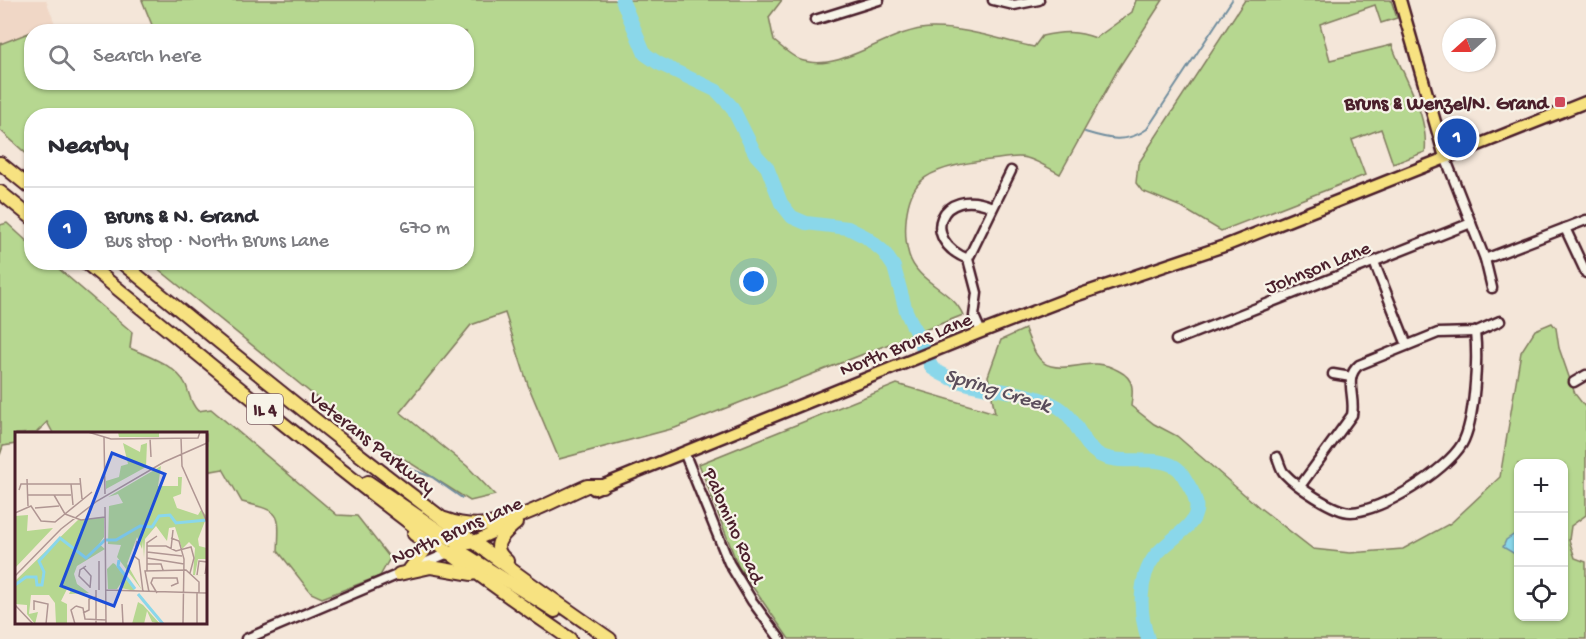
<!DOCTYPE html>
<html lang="en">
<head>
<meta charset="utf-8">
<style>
  body { margin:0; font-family:"Gochi Hand",sans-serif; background:#f7f7f7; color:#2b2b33 }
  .controls { position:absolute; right:18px; bottom:18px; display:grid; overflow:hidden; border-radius:12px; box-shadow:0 2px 4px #0004 }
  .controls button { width:54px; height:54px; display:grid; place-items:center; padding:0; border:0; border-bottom:2px solid #e1e1e2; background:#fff; color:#2b2b33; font:30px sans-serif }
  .compass { position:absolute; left:1442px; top:18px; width:54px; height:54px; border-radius:50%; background:#fff; box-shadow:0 2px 4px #0004; rotate:249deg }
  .you { position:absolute; left:754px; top:282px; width:21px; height:21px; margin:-15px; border:4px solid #fff; border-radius:50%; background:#1a73e8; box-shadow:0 0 0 9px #1a73e833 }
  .badge { display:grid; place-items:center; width:39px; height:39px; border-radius:50%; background:#db2777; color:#fff; font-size:20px; font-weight:700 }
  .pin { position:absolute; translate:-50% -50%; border:3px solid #fff; box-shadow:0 2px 6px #0006 }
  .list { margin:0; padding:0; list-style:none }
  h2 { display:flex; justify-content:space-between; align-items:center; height:78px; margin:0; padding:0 24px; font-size:26px }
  h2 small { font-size:20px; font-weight:400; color:#7c7c81 }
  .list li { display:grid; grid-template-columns:39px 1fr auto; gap:18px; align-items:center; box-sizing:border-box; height:84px; padding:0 24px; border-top:2px solid #e1e1e2 }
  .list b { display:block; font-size:22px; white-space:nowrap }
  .list p { margin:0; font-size:20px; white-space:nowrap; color:#7c7c81 }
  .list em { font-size:20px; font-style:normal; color:#7c7c81 }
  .icon { flex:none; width:33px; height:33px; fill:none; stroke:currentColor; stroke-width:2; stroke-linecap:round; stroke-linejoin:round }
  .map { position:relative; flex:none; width:1586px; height:639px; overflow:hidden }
  .search { position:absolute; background:#fff; box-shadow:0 2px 4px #0004; left:24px; top:24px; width:450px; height:66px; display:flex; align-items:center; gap:15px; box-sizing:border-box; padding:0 21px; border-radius:24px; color:#7c7c81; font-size:22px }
  .panel { position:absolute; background:#fff; box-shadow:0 2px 4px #0004; left:24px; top:108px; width:450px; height:162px; border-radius:24px }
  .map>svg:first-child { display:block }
  .built { fill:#f0d7c6 }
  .green { fill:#b6d790; stroke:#807b5e; stroke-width:1.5; fill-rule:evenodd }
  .water { fill:#8ad7ea; stroke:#708d9e; stroke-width:1.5 }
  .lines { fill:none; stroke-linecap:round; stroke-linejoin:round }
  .stream { stroke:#708d9e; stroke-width:2 }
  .river { stroke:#8ad7ea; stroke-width:14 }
  .minor-casing { stroke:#4a1f2b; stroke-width:13 }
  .major-casing { stroke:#4a1f2b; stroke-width:15 }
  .highway-casing { stroke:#4a1f2b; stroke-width:16 }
  .minor { stroke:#f7f3e8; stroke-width:8 }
  .major { stroke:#f7e281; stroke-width:10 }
  .highway { stroke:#f7e281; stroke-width:12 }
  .poi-dot { fill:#d1495b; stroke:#f7f3e8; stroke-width:2 }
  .labels { text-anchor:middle; stroke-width:4.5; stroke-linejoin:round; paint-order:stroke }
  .shield { fill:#f7f3e8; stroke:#7e5f64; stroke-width:1.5 }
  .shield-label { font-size:18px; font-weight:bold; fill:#4a1f2b }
  .poi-label { font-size:20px; font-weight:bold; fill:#4a1f2b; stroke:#f7f3e8; text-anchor:end }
  .street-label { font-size:20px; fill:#4a1f2b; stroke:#f7f3e8 }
  .water-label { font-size:21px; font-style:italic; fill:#5a4d5b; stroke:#f7f3e8 }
  .inset-river { fill:none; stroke:#8ad7ea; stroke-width:3 }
  .inset-road { fill:none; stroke:#b09693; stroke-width:1.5 }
  .view { fill:#1d4ed8; fill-opacity:0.15; stroke:#1d4ed8; stroke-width:3 }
  .inset-edge { fill:none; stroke:#4a1f2b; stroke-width:3 }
</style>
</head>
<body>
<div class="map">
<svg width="1586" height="639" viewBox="0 0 1586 639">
  <rect width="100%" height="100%" fill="#f4e6d9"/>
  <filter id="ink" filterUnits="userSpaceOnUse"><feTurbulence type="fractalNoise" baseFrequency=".0167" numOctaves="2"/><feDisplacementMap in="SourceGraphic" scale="12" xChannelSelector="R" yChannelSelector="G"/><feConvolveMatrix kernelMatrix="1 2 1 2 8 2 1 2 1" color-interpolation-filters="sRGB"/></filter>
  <g filter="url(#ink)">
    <path class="built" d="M0 0H46L55 24 0 44Z"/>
    <g class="green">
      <path d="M142 0H782L769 17 774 41C782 47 794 59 804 61 844 72 888 29 931 28 965 27 1001 40 1034 47L1042 36C1063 31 1077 31 1096 38L1132 12 1136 0H1163L1118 69 1060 174C1050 169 1038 161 1027 158 1017 155 1001 159 990 160 971 162 936 167 921 181 904 197 903 235 909 255 918 284 952 289 963 315L675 428 559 459 528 385 505 313 471 325 400 412 467 466 495 495 470 501 349 424 151 263 466 262V116H32L31 158 0 130V44L31 32 32 82H466V32L150 31 154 30Z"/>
      <path d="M1245 0H1391L1397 18 1381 23 1375 5 1320 24 1330 60 1392 45C1404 80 1429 113 1425 152L1393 164 1381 129 1352 140 1365 175 1221 231 1179 206 1142 191 1136 183 1138 164Z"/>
      <path d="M7 223 31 245 32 262 52 263 132 332 130 348C149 357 176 365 186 385 190 395 190 403 198 411L211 409 337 515 357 516 390 558 380 576 322 598 311 593 278 551C280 511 281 512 242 502L223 469 206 472V434L53 433 47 422 36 433 16 434V444L3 446 0 455V225Z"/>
      <path d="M1552 323 1556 328 1559 348 1575 394 1586 408V515L1571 526 1569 540 1575 558 1586 562V639H789L738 566 699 464 897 384 995 413 988 376 1001 340 1025 329C1030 341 1036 363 1051 366 1075 372 1091 355 1119 371 1135 379 1133 391 1131 406L1154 424 1177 436 1260 508 1313 549 1350 553 1403 549 1451 523 1500 477 1521 352 1535 330ZM1518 464H1564V616H1518Z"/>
    </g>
    <path class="water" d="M1518 532V556L1503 547 1506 540Z"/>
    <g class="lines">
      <g class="stream">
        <path d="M1085 132C1108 139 1126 144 1147 129L1232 0"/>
        <path d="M399 465 432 477 462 498"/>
      </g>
      <path class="river" d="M622 0 645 54 658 63 717 91 732 107 756 155 767 167 781 203 792 217 806 223 848 228 866 237 884 252 894 267 906 311 932 368C967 393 1015 386 1053 404 1078 416 1079 442 1098 454 1118 467 1161 453 1178 469 1182 472 1185 479 1188 484 1214 523 1174 532 1155 556 1138 578 1139 613 1148 639"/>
      <defs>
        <g id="minor">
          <path d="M993 0 1014 5 1039 0"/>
          <path d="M815 20 879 0"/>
          <path d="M1445 157 1485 259 1492 288"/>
          <path d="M1565 228 1586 273"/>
          <path d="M968 259C919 240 940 185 992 207"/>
          <path d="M1485 259 1586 220"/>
          <path d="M1374 262 1407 345"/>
          <path d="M981 332 974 316 977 293 968 259 1011 171"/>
          <path d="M1176 340 1471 223"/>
          <path d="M1333 374 1351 377"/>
          <path d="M1574 382 1586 375"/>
          <path d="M684 452 729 563 752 601 780 639"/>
          <path d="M1277 457C1279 462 1281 470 1284 473 1296 486 1334 512 1351 512 1382 511 1446 471 1462 444 1475 421 1478 358 1475 332"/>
          <path d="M1301 485 1352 415C1356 397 1343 378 1359 365L1438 333 1475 332 1500 321"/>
          <path d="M418 566 448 553"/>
          <path d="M246 639 404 572"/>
        </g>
        <g id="major">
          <path d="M1400 0 1445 157"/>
          <path d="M1438 127C1446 140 1459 143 1473 144"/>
          <path d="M594 489 981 332 1072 297 1227 245 1586 102"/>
          <path d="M467 544 511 525"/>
        </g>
        <g id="highway">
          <path d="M0 163 32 189"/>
          <path d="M0 192 32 218"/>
          <path d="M85 262C244 392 401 524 570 639"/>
          <path d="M121 262C281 393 439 523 610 639"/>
          <path d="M368 482 454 541 470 543"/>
          <path d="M445 519C495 538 540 506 587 486H602"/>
          <path d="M448 553H463L555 611"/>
          <path d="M507 561C488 546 503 535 516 523"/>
          <path d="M410 569 424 551 422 540 414 534"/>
          <path d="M399 574 431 567 472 574"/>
        </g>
      </defs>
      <use href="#minor" class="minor-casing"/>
      <use href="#major" class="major-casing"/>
      <use href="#highway" class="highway-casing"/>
      <use href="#minor" class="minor"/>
      <use href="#major" class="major"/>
      <use href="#highway" class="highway"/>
    </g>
  </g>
  <rect class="poi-dot" x="1554" y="96" width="12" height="12" rx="3"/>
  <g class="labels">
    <rect class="shield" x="247" y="394" width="36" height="30" rx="4.5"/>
    <g class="shield-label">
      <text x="265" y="415">IL 4</text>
    </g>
    <g class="poi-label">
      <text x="1548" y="109">Bruns &amp; Wenzel/N. Grand</text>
    </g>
    <g class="street-label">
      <text transform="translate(1317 266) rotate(-22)" y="7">Johnson Lane</text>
      <text transform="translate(905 343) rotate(-22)" y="7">North Bruns Lane</text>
      <text transform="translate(373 441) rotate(38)" y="7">Veterans Parkway</text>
      <text transform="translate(735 525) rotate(66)" y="7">Palomino Road</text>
      <text transform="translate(456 529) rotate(-24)" y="7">North Bruns Lane</text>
    </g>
    <g class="water-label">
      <text transform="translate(998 389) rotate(17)" y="7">Spring Creek</text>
    </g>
  </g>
  <g transform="translate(15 432)">
    <rect width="192" height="192" fill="#f4e6d9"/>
    <path d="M103 0H144V5H104ZM108 11 125 20 126 13 132 11 131 35 91 57V49L104 45 106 34 113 32ZM146 34 143 54H163V45H167L166 62 158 65 162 76 183 83 186 78 192 84 183 107 184 114 192 116V127H183L180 143 192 144 178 143 180 116 174 110 167 117 160 95 154 96 152 109 141 94 130 107 129 126 128 109 127 117 122 105 112 132 127 158 102 125 106 113 93 112 94 74 108 71 103 62 93 65ZM13 83 12 99 38 96 0 136V84ZM89 85V105L84 112 90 117 62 134 59 142 62 152 74 161 54 162 56 158 52 157 46 169 52 172V192H41L40 171 34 163H16L14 182 23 180 20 192 12 182V173L0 172V149L63 88ZM98 131 100 132 120 159 106 156V151L102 157H93L92 137ZM123 170 128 173 145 192 137 190 132 179 129 192H117Z" fill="#b6d790"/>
    <path class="inset-river" d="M104 128 103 134 120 157M0 153 11 145H21L22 153H27L29 140 24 129 45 106 71 126 90 108H101L125 94 137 95 144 84 155 83 161 91 192 88M123 162 148 192"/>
    <path class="inset-road" d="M73 0 96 7 183 6 185 0M89 5 90 62M135 6 136 25M166 6 167 34 192 90M65 46 67 67M12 47 13 74M56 52 58 73M4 58 6 52H65M12 63H56M39 63 50 82M90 75 91 192M20 76 44 74M0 81 16 74 26 89 40 90 77 60M50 82 66 88 90 85M156 106 164 109 169 127 168 192M122 109 119 124 124 128 128 160M132 114H151L161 119 176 115 179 126 175 141M156 117 158 98M132 120 167 124M132 126 169 132M84 129V158M132 132H146L148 138M71 134 65 138 64 144 75 155M68 135 76 144 75 156M132 139V111L142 104M182 143 184 129 192 130 190 142M0 144 46 97 82 69 149 30 192 11M81 158V192M91 158 192 161M134 160 130 139 171 138 184 150V161M142 161 136 151 138 146H162L163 151 156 154M182 161V192M107 172 108 192M0 173 18 192M61 174 68 176 70 187 91 188M19 178V169L33 172 31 192M68 181 74 178V167L81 165M60 192 56 178 61 174"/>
    <path class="view" d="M97 21 150 42 99 174 46 154Z"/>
    <rect width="192" height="192" class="inset-edge"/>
  </g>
</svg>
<div class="controls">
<button>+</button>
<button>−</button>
<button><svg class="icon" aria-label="locate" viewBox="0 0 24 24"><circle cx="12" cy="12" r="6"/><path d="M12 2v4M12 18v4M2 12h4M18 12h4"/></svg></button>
</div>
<svg class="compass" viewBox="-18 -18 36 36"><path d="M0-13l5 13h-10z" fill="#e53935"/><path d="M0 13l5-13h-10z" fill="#7c7c81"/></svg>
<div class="you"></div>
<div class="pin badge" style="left:1457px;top:138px;background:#1a4fb4">1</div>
<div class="search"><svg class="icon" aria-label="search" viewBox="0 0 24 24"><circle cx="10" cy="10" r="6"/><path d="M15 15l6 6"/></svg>Search here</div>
<section class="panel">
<h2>Nearby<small></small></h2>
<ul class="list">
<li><span class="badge" style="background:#1a4fb4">1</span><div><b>Bruns &amp; N. Grand</b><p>Bus stop · North Bruns Lane</p></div><em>670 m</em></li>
</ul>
</section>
</div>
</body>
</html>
